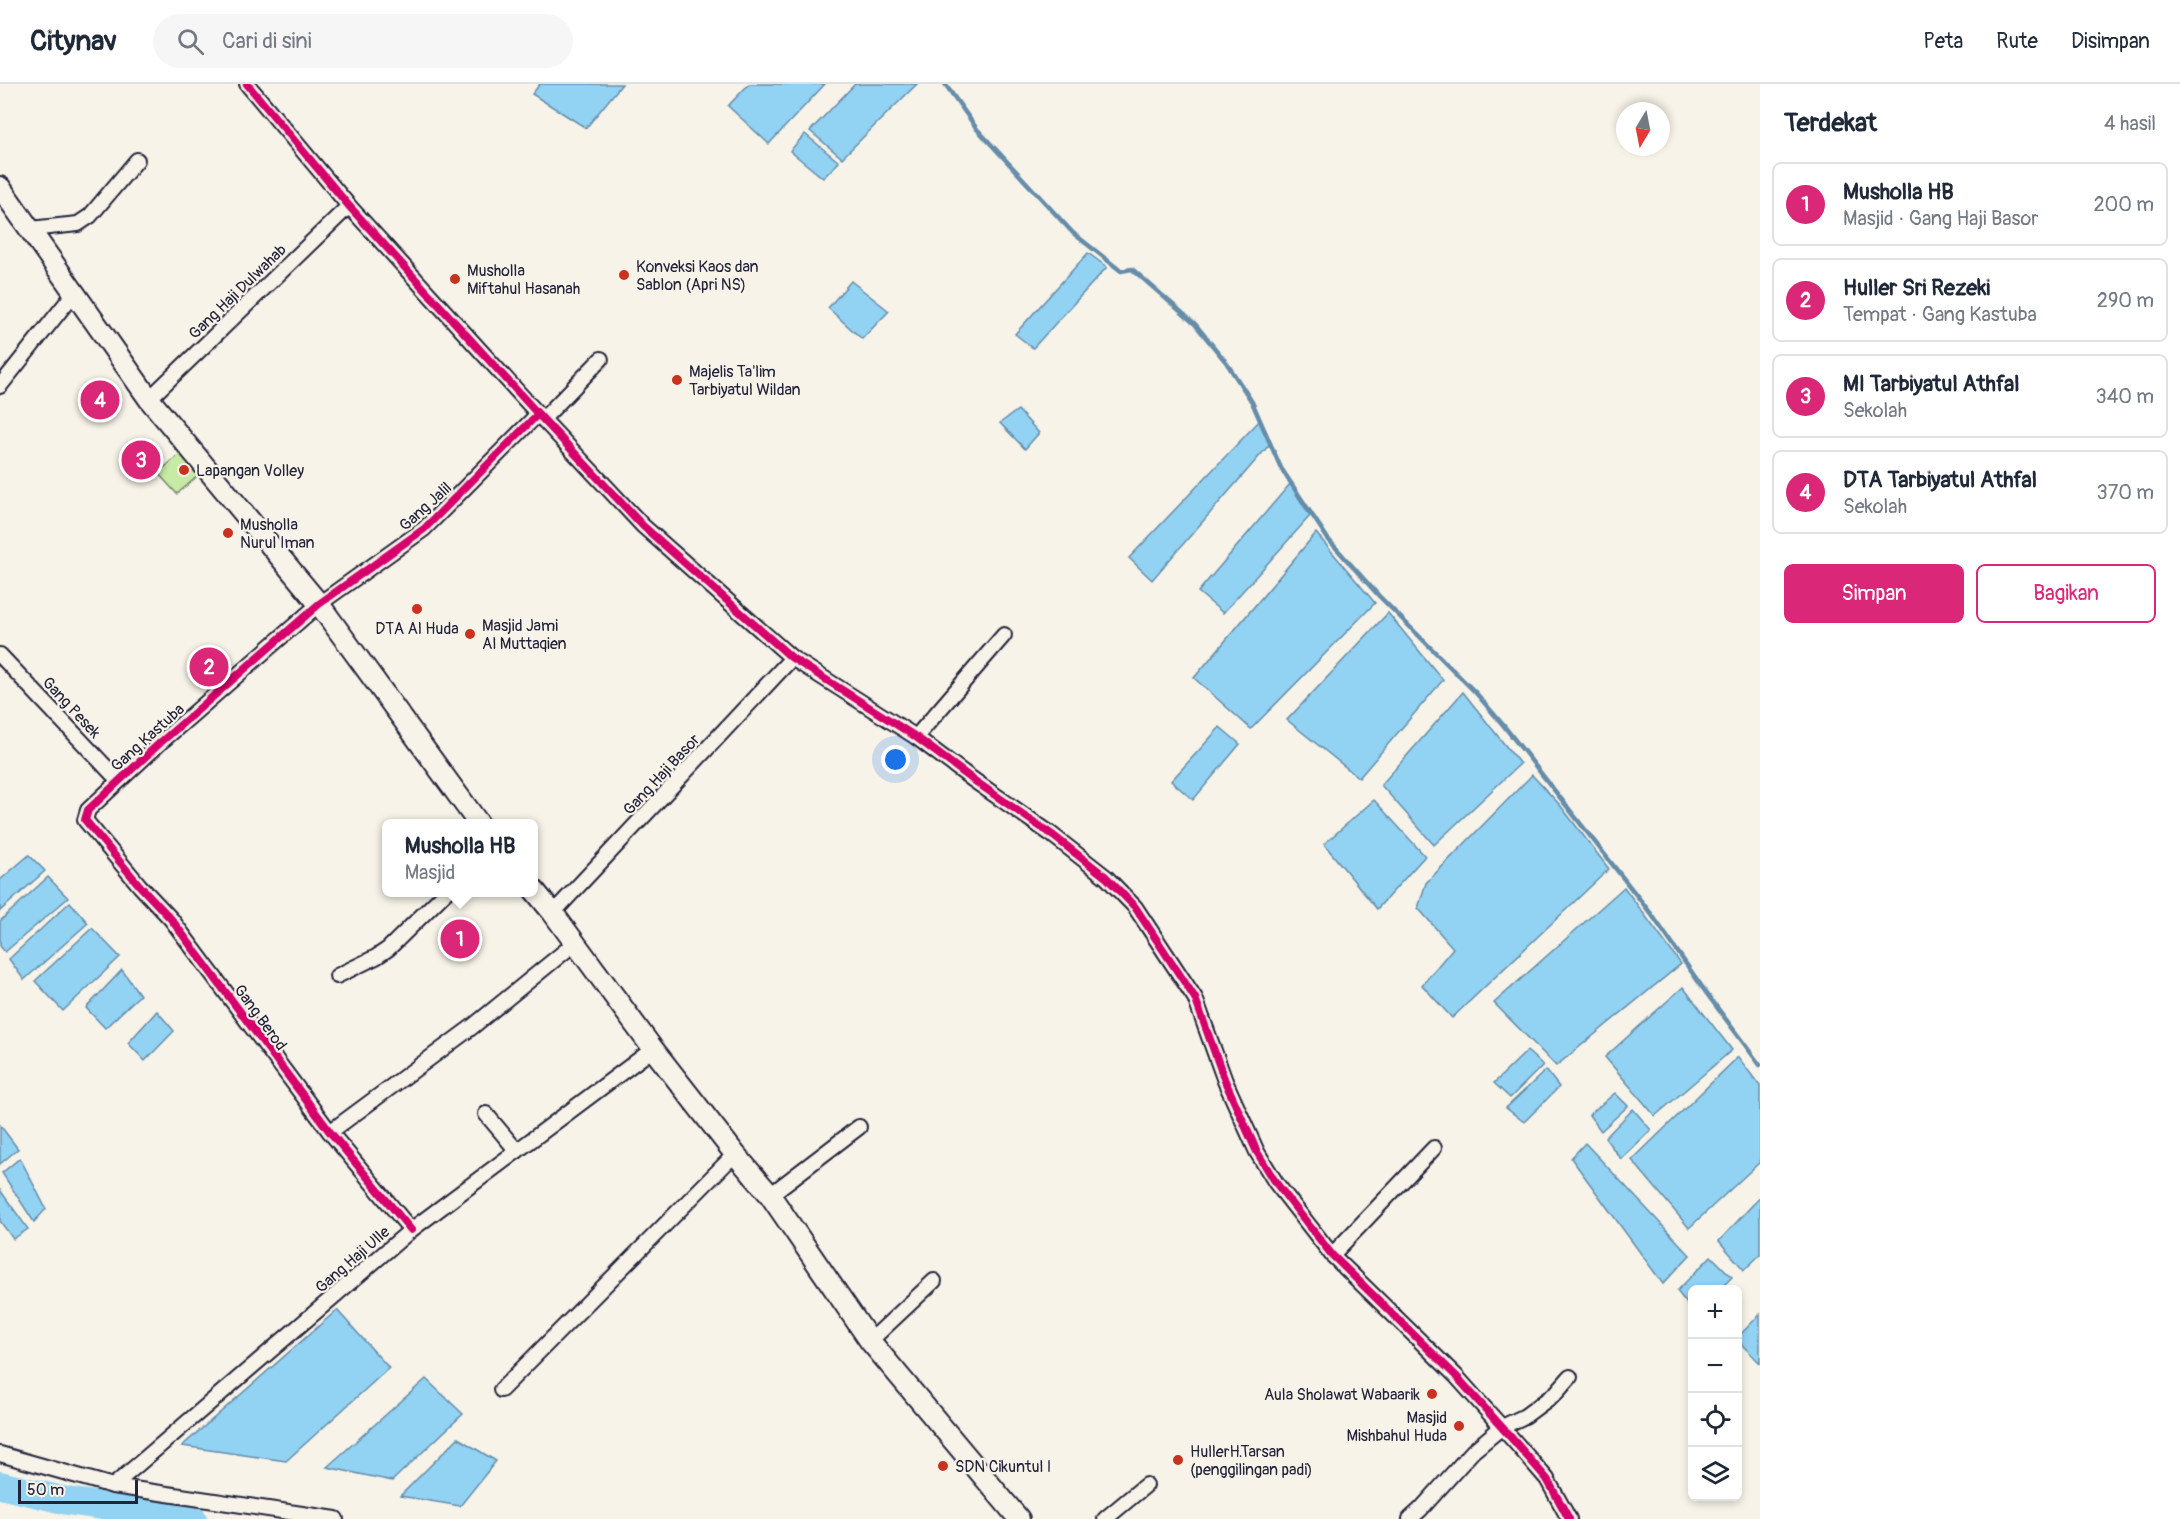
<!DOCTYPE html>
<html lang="id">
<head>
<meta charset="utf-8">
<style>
  body { margin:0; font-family:Pangolin,sans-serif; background:#f6f6f7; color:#1f2937 }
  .controls { position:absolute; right:18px; bottom:18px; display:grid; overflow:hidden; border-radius:9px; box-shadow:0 3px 9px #0003 }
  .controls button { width:54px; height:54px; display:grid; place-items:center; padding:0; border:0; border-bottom:2px solid #e0e1e3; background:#fff; color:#1f2937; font:30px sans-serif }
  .compass { position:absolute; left:1616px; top:18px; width:54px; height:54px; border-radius:50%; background:#fff; box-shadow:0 3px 9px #0003; rotate:190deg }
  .scale { position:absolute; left:18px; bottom:15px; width:120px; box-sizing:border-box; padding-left:6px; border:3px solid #22223b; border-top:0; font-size:16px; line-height:21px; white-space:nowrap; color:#22223b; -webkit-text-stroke:4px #f7f3e8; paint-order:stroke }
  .you { position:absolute; left:896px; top:676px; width:21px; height:21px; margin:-15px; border:4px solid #fff; border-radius:50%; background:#1a73e8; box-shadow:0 0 0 9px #1a73e833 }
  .badge { display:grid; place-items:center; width:39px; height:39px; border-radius:50%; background:#db2777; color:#fff; font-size:20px; font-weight:700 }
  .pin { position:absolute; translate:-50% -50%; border:3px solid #fff; box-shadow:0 2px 6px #0006 }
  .popup { position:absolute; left:382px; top:735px; width:156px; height:78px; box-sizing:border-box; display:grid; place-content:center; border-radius:9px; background:#fff; filter:drop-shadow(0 2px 4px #0005); font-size:20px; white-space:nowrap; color:#747a83 }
  .popup b { font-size:22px; color:#1f2937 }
  .popup::after { content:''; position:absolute; left:50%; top:100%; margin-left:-12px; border:12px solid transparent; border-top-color:#fff }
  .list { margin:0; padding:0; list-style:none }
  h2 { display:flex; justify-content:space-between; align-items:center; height:78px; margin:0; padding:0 24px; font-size:26px }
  h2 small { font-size:20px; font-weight:400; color:#747a83 }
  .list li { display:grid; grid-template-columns:39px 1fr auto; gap:18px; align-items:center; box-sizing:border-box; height:84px; margin:0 12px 12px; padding:0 12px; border:2px solid #e0e1e3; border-radius:9px }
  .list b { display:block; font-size:22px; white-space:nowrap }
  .list p { margin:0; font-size:20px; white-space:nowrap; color:#747a83 }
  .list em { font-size:20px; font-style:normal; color:#747a83 }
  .actions { display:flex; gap:12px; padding:18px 24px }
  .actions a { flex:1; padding:14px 0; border:2px solid #db2777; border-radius:9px; text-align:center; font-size:21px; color:#db2777 }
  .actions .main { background:#db2777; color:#fff }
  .icon { flex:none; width:33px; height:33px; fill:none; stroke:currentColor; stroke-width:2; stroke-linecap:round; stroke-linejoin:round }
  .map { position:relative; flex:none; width:1760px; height:1435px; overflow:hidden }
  header { display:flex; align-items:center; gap:36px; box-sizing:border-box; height:84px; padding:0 30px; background:#fff; border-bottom:2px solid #e0e1e3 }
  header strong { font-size:28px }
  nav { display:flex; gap:33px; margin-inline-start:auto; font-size:21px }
  .search { width:420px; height:54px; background:#f6f6f7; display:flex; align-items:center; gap:15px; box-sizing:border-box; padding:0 21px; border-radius:33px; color:#747a83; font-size:22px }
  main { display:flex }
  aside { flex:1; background:#fff }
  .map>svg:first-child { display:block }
  .green { fill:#c7eba5; stroke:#748670; stroke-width:1.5 }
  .water { fill:#92d2f3; stroke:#658ca9; stroke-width:1.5 }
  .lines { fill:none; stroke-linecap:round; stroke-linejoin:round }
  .stream { stroke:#658ca9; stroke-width:4.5 }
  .river { stroke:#92d2f3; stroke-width:28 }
  .street-casing { stroke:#22223b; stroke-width:18 }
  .secondary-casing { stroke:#22223b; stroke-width:24 }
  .street { stroke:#f7f3e8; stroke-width:14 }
  .secondary { stroke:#f7f3e8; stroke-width:20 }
  .cycleway-casing { stroke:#f7f3e8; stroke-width:11 }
  .cycleway { stroke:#d6006c; stroke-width:8 }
  .poi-dot { fill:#c8321e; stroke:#f7f3e8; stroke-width:2 }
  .labels { text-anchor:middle; stroke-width:4.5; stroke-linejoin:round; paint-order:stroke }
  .poi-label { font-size:16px; fill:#22223b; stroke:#f7f3e8; text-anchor:start }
  .street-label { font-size:16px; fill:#22223b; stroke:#f7f3e8 }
</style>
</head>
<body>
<header>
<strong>Citynav</strong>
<div class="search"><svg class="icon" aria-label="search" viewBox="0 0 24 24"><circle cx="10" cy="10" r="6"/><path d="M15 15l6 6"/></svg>Cari di sini</div>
<nav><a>Peta</a><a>Rute</a><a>Disimpan</a></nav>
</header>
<main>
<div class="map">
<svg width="1760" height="1435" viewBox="0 0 1760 1435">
  <rect width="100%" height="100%" fill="#f7f3e8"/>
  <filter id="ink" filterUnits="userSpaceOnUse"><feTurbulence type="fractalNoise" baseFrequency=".0167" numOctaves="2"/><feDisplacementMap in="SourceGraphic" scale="12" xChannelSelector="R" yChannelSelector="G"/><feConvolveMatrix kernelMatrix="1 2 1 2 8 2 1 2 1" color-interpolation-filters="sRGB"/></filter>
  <g filter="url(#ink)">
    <path class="green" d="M190 361 209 382 177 410 158 389Z"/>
    <g class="water">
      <path d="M540 0H622L586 44 532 10Z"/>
      <path d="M749 0H825L769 60 728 22Z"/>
      <path d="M855 0H917L842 74 810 47Z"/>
      <path d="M805 50 839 78 823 94 790 67Z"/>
      <path d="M1088 169 1107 183 1033 264 1015 250Z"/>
      <path d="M851 197 889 227 862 255 828 224Z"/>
      <path d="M1018 326 1039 349 1025 365 1000 339Z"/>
      <path d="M1260 336 1270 360 1152 496 1129 474Z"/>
      <path d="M1290 400 1310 432 1223 529 1198 508Z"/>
      <path d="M1316 449 1375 519 1251 645 1194 594Z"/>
      <path d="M1388 529 1443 596 1359 694 1287 636Z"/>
      <path d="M1463 608 1520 680 1434 761 1381 701Z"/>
      <path d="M1220 643 1240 660 1193 716 1171 697Z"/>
      <path d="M1532 691 1560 721 1609 785 1452 934 1422 901 1453 864 1418 824 1426 799Z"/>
      <path d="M1374 716 1425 772 1377 825 1324 760Z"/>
      <path d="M29 771 45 787 0 827V796Z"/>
      <path d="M48 793 68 814 5 868 0 862V837Z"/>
      <path d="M1624 803 1681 880 1556 982 1494 919Z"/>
      <path d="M70 818 88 839 24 896 9 875Z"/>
      <path d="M92 844 120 873 63 927 35 897Z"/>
      <path d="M122 886 140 911 105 944 86 924Z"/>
      <path d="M1683 903 1732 966 1655 1032 1605 973Z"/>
      <path d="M157 927 174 947 145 977 128 959Z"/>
      <path d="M1527 967 1543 981 1510 1014 1494 999Z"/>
      <path d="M1738 973 1760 1002V1078L1689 1144 1632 1076Z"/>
      <path d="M1546 986 1559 1003 1524 1038 1506 1024Z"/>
      <path d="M1615 1009 1628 1022 1601 1047 1589 1031Z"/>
      <path d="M1633 1025 1651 1046 1621 1075 1605 1054Z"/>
      <path d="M0 1041 18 1065 0 1080Z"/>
      <path d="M1585 1059 1690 1171 1663 1200 1571 1074Z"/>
      <path d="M20 1074 46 1125 34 1138 2 1089Z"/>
      <path d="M0 1106 28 1145 13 1155 0 1137Z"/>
      <path d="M1760 1113V1171L1744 1186 1719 1157Z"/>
      <path d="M1711 1172 1732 1193 1720 1205 1692 1206V1226L1677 1207Z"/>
      <path d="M337 1226 389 1284 286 1377 182 1362Z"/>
      <path d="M1760 1230V1279L1738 1257V1253Z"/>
      <path d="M426 1295 463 1330 392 1397 327 1383Z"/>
      <path d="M458 1354 496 1377 460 1422 400 1412Z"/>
    </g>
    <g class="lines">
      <path class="stream" d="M945 0 977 45 1073 149 1121 187 1132 185 1195 240 1226 278 1252 318 1281 384 1328 455 1379 512 1476 609 1504 642 1652 831 1707 910 1760 981"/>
      <path class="river" d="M0 1401 67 1417 193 1435"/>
      <defs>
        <g id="street">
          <path d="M247 0 349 122 538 330 643 442 792 574 916 653 972 695 1051 750 1106 793 1135 823 1195 914 1225 997 1257 1068 1276 1099 1332 1171 1456 1292 1515 1358 1547 1395 1569 1435"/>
          <path d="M30 145 78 140 90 132 137 76"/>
          <path d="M0 302 75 208"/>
          <path d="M149 315 349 122"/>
          <path d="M543 335 601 275"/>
          <path d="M0 571 119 697"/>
          <path d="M916 653 1004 551"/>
          <path d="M553 829 792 574"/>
          <path d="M337 892 376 873 388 865 446 808"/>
          <path d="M486 1030 517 1067"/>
          <path d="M330 1048 472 943 575 859"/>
          <path d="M770 1111 859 1043"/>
          <path d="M411 1146 330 1048 171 835 140 802 85 736 88 726 161 658 319 520 424 445 538 330"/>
          <path d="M1332 1171 1434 1064"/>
          <path d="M870 1257 934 1197"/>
          <path d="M501 1306 735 1070"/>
          <path d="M0 1370 113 1402 336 1435"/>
          <path d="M113 1402 411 1146 653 965"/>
          <path d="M1105 1435 1146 1401"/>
          <path d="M1410 1435 1421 1425 1473 1367 1502 1343 1525 1332 1556 1309 1570 1293"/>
        </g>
        <g id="secondary">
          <path d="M0 103 149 315 319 520 479 740"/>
          <path d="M534 806 553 829 653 965 735 1070 770 1111 870 1257 1019 1435"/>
        </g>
      </defs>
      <use href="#street" class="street-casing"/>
      <use href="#secondary" class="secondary-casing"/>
      <use href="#street" class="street"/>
      <use href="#secondary" class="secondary"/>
      <defs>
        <g id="cycleway">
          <path d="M247 0 349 122 538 330 643 442 792 574 916 653 972 695 1051 750 1106 793 1135 823 1195 914 1225 997 1257 1068 1276 1099 1332 1171 1456 1292 1515 1358 1547 1395 1569 1435"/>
          <path d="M411 1146 330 1048 171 835 140 802 85 736 88 726 161 658 319 520 424 445 538 330"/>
        </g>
      </defs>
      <use href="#cycleway" class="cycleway-casing"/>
      <use href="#cycleway" class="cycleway"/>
    </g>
  </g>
  <g class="poi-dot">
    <circle cx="624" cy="191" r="6"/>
    <circle cx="455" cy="195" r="6"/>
    <circle cx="677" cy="296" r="6"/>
    <circle cx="184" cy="386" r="6"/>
    <circle cx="228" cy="449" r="6"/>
    <circle cx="417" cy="525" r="6"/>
    <circle cx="470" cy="550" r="6"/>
    <circle cx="1432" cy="1310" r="6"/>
    <circle cx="1459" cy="1342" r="6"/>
    <circle cx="1178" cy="1376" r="6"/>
    <circle cx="943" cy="1382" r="6"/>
  </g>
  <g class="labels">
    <g class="poi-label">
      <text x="636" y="188">Konveksi Kaos dan<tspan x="636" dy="18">Sablon (Apri NS)</tspan></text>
      <text x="467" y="192">Musholla<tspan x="467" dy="18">Miftahul Hasanah</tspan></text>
      <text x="689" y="293">Majelis Ta'lim<tspan x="689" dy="18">Tarbiyatul Wildan</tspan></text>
      <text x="196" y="392">Lapangan Volley</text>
      <text x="240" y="446">Musholla<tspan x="240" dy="18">Nurul Iman</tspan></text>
      <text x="482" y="547">Masjid Jami<tspan x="482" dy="18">Al Muttaqien</tspan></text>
      <text x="417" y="550" text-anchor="middle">DTA Al Huda</text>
      <text x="1420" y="1316" text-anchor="end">Aula Sholawat Wabaarik</text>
      <text x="1447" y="1339" text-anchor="end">Masjid<tspan x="1447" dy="18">Mishbahul Huda</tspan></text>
      <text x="1190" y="1373">HullerH.Tarsan<tspan x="1190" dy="18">(penggilingan padi)</tspan></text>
      <text x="955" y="1388">SDN Cikuntul I</text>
    </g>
    <g class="street-label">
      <text transform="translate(237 207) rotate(-44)" y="6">Gang Haji Dulwahab</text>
      <text transform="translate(425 422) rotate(-42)" y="6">Gang Jalil</text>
      <text transform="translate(72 623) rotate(47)" y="6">Gang Pesek</text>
      <text transform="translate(147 653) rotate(-42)" y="6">Gang Kastuba</text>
      <text transform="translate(661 690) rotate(-47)" y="6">Gang Haji Basor</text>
      <text transform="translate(261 933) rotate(54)" y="6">Gang Berod</text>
      <text transform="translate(352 1175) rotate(-41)" y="6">Gang Haji Ulle</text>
    </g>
  </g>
</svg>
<div class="controls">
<button>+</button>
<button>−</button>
<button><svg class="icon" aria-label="locate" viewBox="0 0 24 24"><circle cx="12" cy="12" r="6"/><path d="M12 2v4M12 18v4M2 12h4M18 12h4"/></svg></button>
<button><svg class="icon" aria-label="layers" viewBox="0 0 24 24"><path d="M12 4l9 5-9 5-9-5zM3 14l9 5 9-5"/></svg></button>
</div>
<svg class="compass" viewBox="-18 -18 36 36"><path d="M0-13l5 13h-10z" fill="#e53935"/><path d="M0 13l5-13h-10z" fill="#747a83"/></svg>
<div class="scale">50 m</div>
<div class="you"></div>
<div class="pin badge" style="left:460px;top:855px">1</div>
<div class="popup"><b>Musholla HB</b>Masjid</div>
<div class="pin badge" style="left:209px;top:583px">2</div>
<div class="pin badge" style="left:141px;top:376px">3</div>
<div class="pin badge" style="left:100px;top:316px">4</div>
</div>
<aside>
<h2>Terdekat<small>4 hasil</small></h2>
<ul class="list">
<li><span class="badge">1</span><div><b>Musholla HB</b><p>Masjid · Gang Haji Basor</p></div><em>200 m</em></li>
<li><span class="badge">2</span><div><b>Huller Sri Rezeki</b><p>Tempat · Gang Kastuba</p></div><em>290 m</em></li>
<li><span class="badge">3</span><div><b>MI Tarbiyatul Athfal</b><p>Sekolah</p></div><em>340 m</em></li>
<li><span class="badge">4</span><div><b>DTA Tarbiyatul Athfal</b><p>Sekolah</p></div><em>370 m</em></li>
</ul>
<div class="actions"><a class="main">Simpan</a><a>Bagikan</a></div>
</aside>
</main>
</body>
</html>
